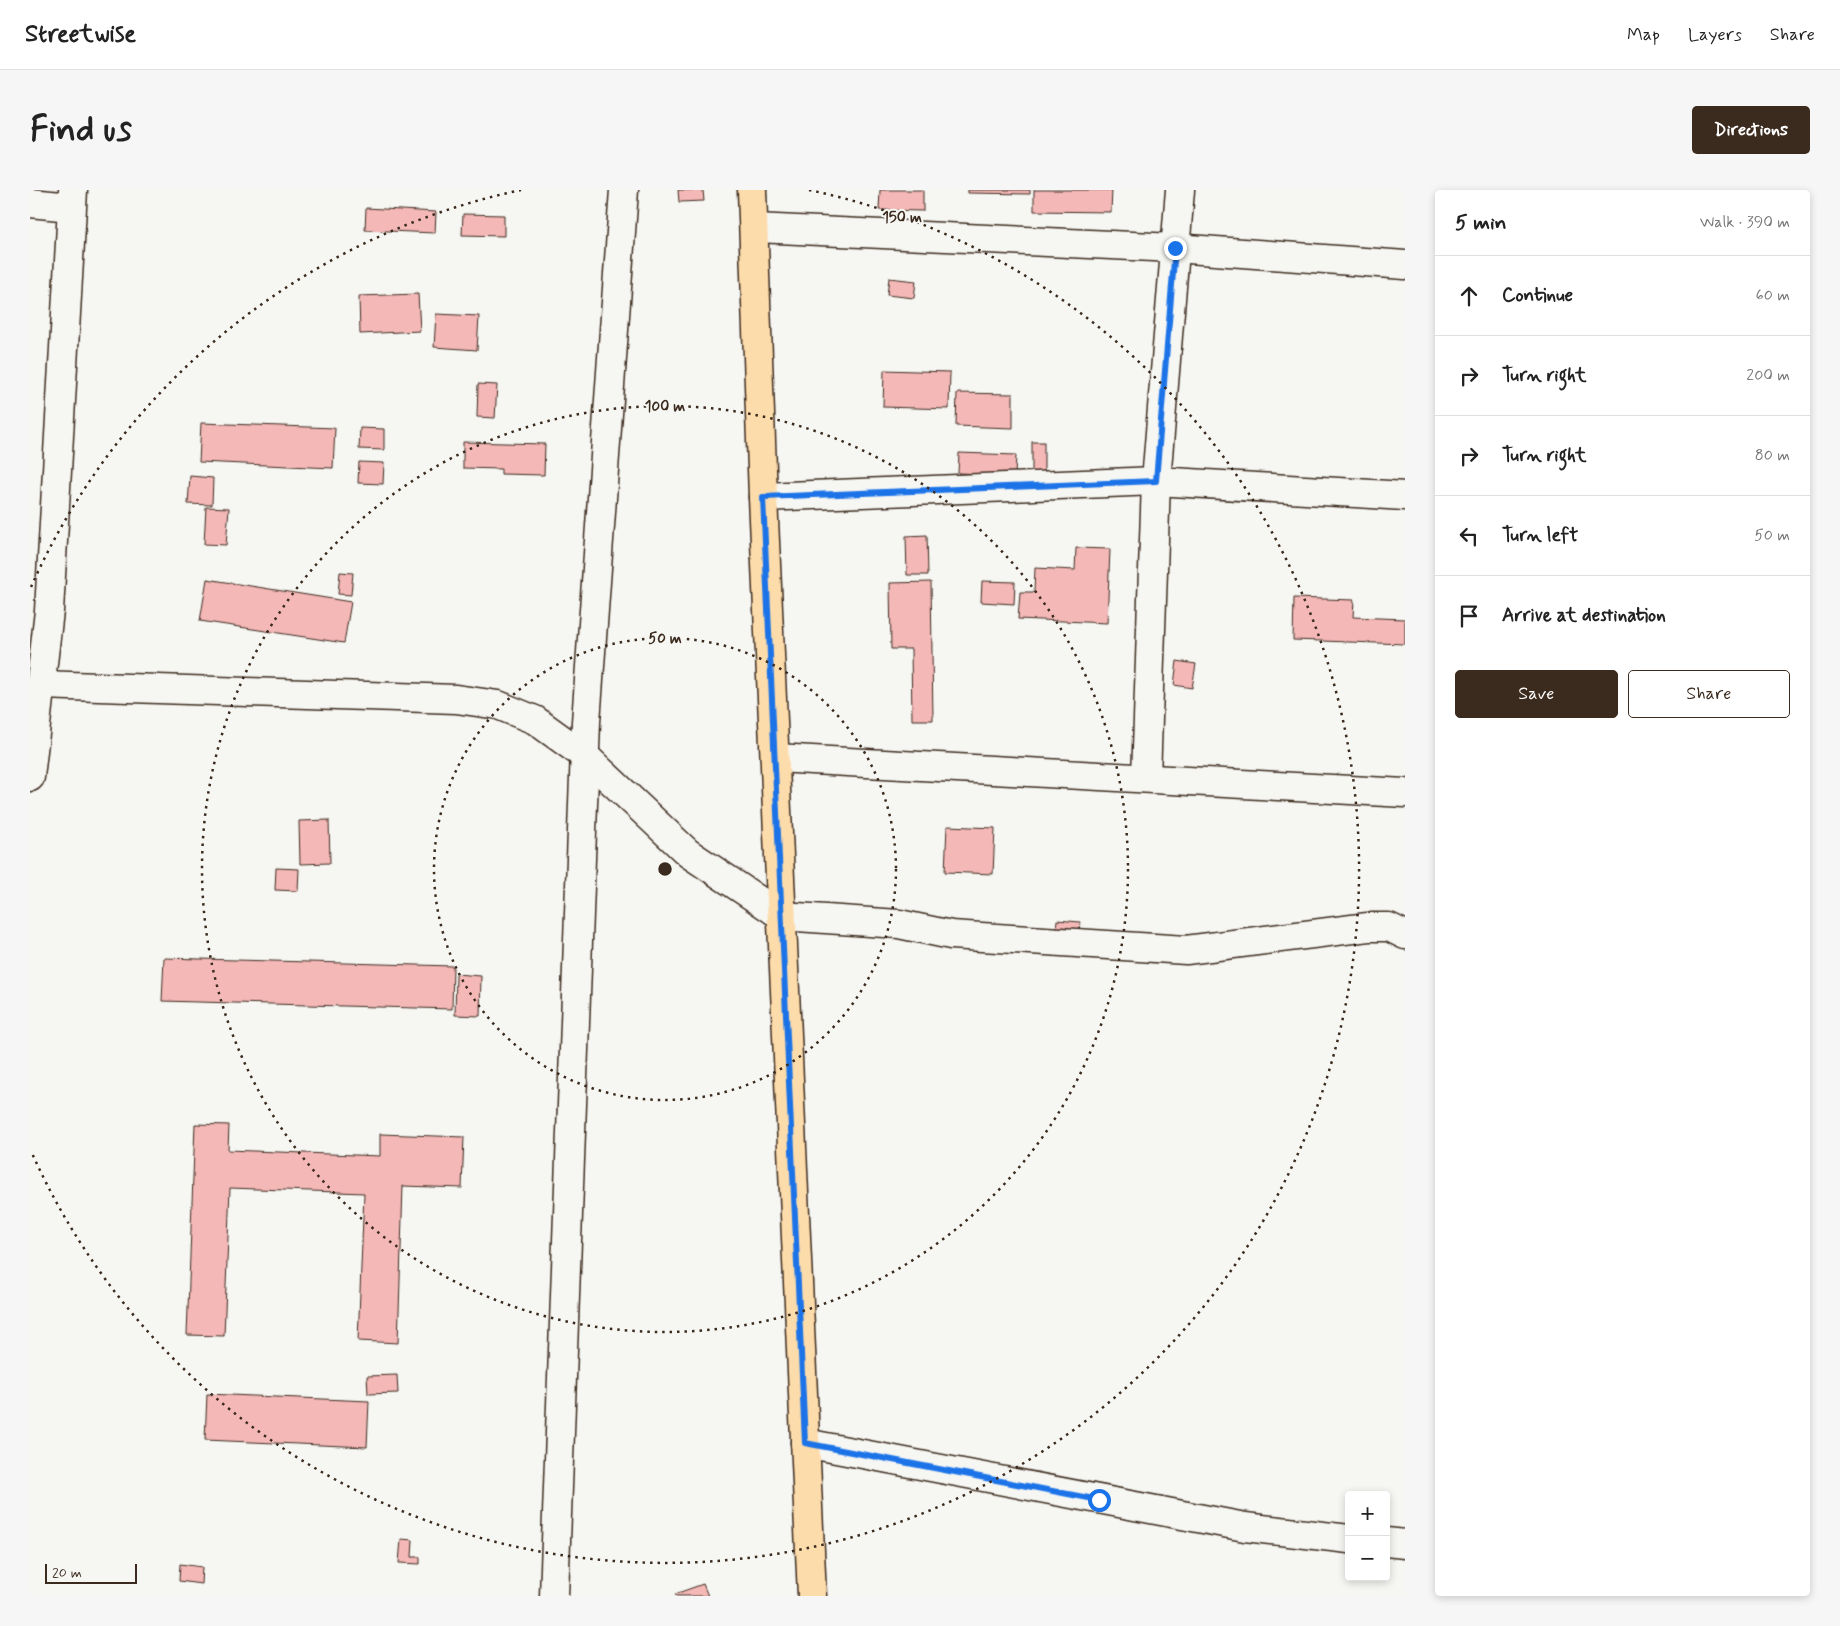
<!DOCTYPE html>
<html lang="en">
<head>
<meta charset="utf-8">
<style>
  body { margin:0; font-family:Mynerve,sans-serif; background:#f6f6f6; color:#222 }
  .controls { position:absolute; right:15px; bottom:15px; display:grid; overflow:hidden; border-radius:5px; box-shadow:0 2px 8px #0003 }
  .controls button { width:45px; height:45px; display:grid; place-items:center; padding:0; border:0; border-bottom:1px solid #e0e0e0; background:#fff; color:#222; font:25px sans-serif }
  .scale { position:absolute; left:15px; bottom:12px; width:92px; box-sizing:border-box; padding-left:5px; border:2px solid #3b2a1e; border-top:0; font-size:14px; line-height:18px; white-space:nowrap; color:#3b2a1e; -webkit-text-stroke:4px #f6f6f2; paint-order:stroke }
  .stop { position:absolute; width:15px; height:15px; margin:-11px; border:4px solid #1a73e8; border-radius:50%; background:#fff }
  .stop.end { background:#1a73e8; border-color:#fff; box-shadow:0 1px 5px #0008 }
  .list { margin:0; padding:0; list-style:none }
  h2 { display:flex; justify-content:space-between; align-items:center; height:65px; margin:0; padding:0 20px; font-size:21px }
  h2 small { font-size:16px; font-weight:400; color:#767676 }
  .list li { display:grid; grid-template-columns:32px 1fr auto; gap:15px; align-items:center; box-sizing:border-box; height:80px; padding:0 20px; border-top:1px solid #e0e0e0 }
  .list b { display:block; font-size:19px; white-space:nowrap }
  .list em { font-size:16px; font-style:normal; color:#767676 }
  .actions { display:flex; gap:10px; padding:15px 20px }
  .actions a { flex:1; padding:11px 0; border:1px solid #3b2a1e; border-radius:5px; text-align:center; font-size:18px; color:#3b2a1e }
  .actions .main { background:#3b2a1e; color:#fff }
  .icon { flex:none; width:28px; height:28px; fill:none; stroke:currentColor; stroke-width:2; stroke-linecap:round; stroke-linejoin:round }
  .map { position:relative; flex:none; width:1375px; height:1406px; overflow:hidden; border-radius:5px }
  header { display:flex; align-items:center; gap:30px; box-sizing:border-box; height:70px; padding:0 25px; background:#fff; border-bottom:1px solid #e0e0e0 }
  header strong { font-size:24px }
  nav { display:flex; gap:28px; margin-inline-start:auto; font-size:18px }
  .intro { display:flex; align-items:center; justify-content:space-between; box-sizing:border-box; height:120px; padding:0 30px }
  h1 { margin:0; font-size:35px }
  .button { padding:12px 22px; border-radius:5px; background:#3b2a1e; color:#fff; font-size:18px; font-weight:700 }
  main { display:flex; gap:30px; padding:0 30px }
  aside { flex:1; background:#fff; border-radius:5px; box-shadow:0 2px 8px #0003 }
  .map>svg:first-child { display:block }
  .building { fill:#f4b8b7; stroke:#3b2a1e }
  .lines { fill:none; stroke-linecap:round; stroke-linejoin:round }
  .minor-casing { stroke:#3b2a1e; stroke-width:31 }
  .major-casing { stroke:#3b2a1e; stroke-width:31 }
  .minor { stroke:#f6f6f2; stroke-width:28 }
  .major { stroke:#fddcac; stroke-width:28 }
  .route { stroke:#1a73e8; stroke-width:6 }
  .ring { fill:none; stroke:#3b2a1e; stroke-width:2.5; stroke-dasharray:2.5 5 }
  .centre { fill:#3b2a1e; stroke:#f6f6f2; stroke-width:2.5 }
  .ring-label { font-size:15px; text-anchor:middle; font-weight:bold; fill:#3b2a1e; stroke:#f6f6f2; stroke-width:4; stroke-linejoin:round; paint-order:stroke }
</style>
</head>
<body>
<header>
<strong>Streetwise</strong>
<nav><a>Map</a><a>Layers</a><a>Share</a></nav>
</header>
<div class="intro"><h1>Find us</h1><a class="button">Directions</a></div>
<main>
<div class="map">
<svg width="1375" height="1406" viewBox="0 0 1375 1406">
  <rect width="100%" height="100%" fill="#f6f6f2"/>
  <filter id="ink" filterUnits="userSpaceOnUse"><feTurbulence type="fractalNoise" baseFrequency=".02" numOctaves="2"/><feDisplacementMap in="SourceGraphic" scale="10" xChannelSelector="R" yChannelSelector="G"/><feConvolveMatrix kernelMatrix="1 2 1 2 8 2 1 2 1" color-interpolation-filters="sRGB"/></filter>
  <g filter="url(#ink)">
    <g class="building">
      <path d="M648 0H673L674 11 649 12Z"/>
      <path d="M850 0H893V21L849 20Z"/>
      <path d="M938 0H1000V4L938 3Z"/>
      <path d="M1004 0H1082L1081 22 1004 21Z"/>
      <path d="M336 18 406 22 405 43 335 40Z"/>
      <path d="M433 24 474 25V46L432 45Z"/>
      <path d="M859 88 886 91 884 108 857 105Z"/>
      <path d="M388 104 390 141 330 144 329 106Z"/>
      <path d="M406 124 449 126 447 160 404 157Z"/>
      <path d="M854 180 920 182 919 219 853 217Z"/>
      <path d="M448 194 467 195 465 228 447 227Z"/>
      <path d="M927 203 983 204V238L926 236Z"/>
      <path d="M171 233 305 238 303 278 169 272Z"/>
      <path d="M330 238 354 239V260L329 259Z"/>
      <path d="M433 252 515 254 514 285 471 284V279L433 278Z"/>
      <rect x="1002" y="252" width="12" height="42"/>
      <path d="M929 263 986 265 985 285 928 283Z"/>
      <path d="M329 272 354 273 353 294 328 293Z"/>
      <path d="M160 286 183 288 182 315 158 314Z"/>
      <path d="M176 317 199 318 196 355 174 354Z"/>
      <path d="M897 345 898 385H877L876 346Z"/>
      <path d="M1046 358 1080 359 1077 433 988 429 990 402H1004L1005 378 1045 380Z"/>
      <path d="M310 382 323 383 321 405 308 404Z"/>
      <path d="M177 389 321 412 314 453 170 431Z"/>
      <path d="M952 391 985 392 984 414 951 412Z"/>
      <path d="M901 392 903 530H882L881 459H861L860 393Z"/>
      <path d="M1264 408 1324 410 1323 427 1375 429V454L1263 450Z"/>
      <path d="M1147 471 1166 474 1162 498 1144 495Z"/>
      <path d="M299 630 300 673 270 674 269 631Z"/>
      <path d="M917 636 965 638 963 684 915 682Z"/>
      <path d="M246 678 269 679 268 701 245 700Z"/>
      <path d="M1027 730 1050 732 1048 750 1025 748Z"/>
      <path d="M134 768 423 776 422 819 132 811Z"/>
      <path d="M426 784 451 786 450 826 425 825Z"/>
      <path d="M165 934 199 935 198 960 350 966V944L434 947 432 998 373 996 368 1153 328 1151 334 1003 200 998 194 1146 157 1145Z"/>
      <path d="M367 1185 368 1203 338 1204 337 1186Z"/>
      <path d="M177 1204 339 1211 337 1257 175 1250Z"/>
      <path d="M371 1349 383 1350 382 1367H390V1374L369 1373Z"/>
      <path d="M150 1374 172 1377 171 1394 149 1391Z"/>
      <path d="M673 1394 678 1406H646L645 1404Z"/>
    </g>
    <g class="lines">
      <defs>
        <g id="minor">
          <path d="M0 13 41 17"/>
          <path d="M724 38 1145 58 1375 75"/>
          <path d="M733 307 1126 291 1375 306"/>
          <path d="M10 495 426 509 468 515 505 530 555 566 658 663 752 726 869 734 921 745 1156 760 1338 737H1359L1375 745"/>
          <path d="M746 568 1375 603"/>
          <path d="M0 587 19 421 43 0"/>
          <path d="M1116 588 1126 291 1150 0"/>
          <path d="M775 1253 1215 1337 1319 1349"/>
          <path d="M1356 1352 1375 1354"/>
          <path d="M524 1406 556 532 594 0"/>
        </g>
        <path id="major" d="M722 0 733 307 782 1406"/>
      </defs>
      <use href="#minor" class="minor-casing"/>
      <use href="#major" class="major-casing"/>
      <use href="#minor" class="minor"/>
      <use href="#major" class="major"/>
    </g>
  </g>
  <g class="lines" filter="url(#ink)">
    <path class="route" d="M1069 1310 775 1253 733 307 1126 291 1145 58"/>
  </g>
  <g class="ring">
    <circle cx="635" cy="679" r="231"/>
    <circle cx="635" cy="679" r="463"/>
    <path d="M1 397A694 694 0 0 1 491 0M779 0A694 694 0 1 1 1 961"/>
  </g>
  <circle cx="635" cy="679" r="8" class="centre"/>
  <g class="ring-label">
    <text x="872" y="32">150 m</text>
    <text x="635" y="221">100 m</text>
    <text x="635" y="453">50 m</text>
  </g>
</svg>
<div class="controls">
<button>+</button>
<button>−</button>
</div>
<div class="scale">20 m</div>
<div class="stop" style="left:1069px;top:1310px"></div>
<div class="stop end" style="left:1145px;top:58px"></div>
</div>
<aside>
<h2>5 min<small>Walk · 390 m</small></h2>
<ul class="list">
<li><svg class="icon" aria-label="ahead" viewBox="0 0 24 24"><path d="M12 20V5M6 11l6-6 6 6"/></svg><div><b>Continue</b></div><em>60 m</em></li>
<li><svg class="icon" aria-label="right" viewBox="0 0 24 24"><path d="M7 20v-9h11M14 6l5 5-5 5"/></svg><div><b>Turn right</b></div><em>200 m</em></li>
<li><svg class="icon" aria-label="right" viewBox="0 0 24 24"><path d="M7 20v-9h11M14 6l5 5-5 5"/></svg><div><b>Turn right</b></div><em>80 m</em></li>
<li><svg class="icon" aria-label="left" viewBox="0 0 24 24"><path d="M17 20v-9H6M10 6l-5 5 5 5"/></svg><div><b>Turn left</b></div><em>50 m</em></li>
<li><svg class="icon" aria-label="arrive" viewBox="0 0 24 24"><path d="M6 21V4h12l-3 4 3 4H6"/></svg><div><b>Arrive at destination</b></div></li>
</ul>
<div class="actions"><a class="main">Save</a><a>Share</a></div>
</aside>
</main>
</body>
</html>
